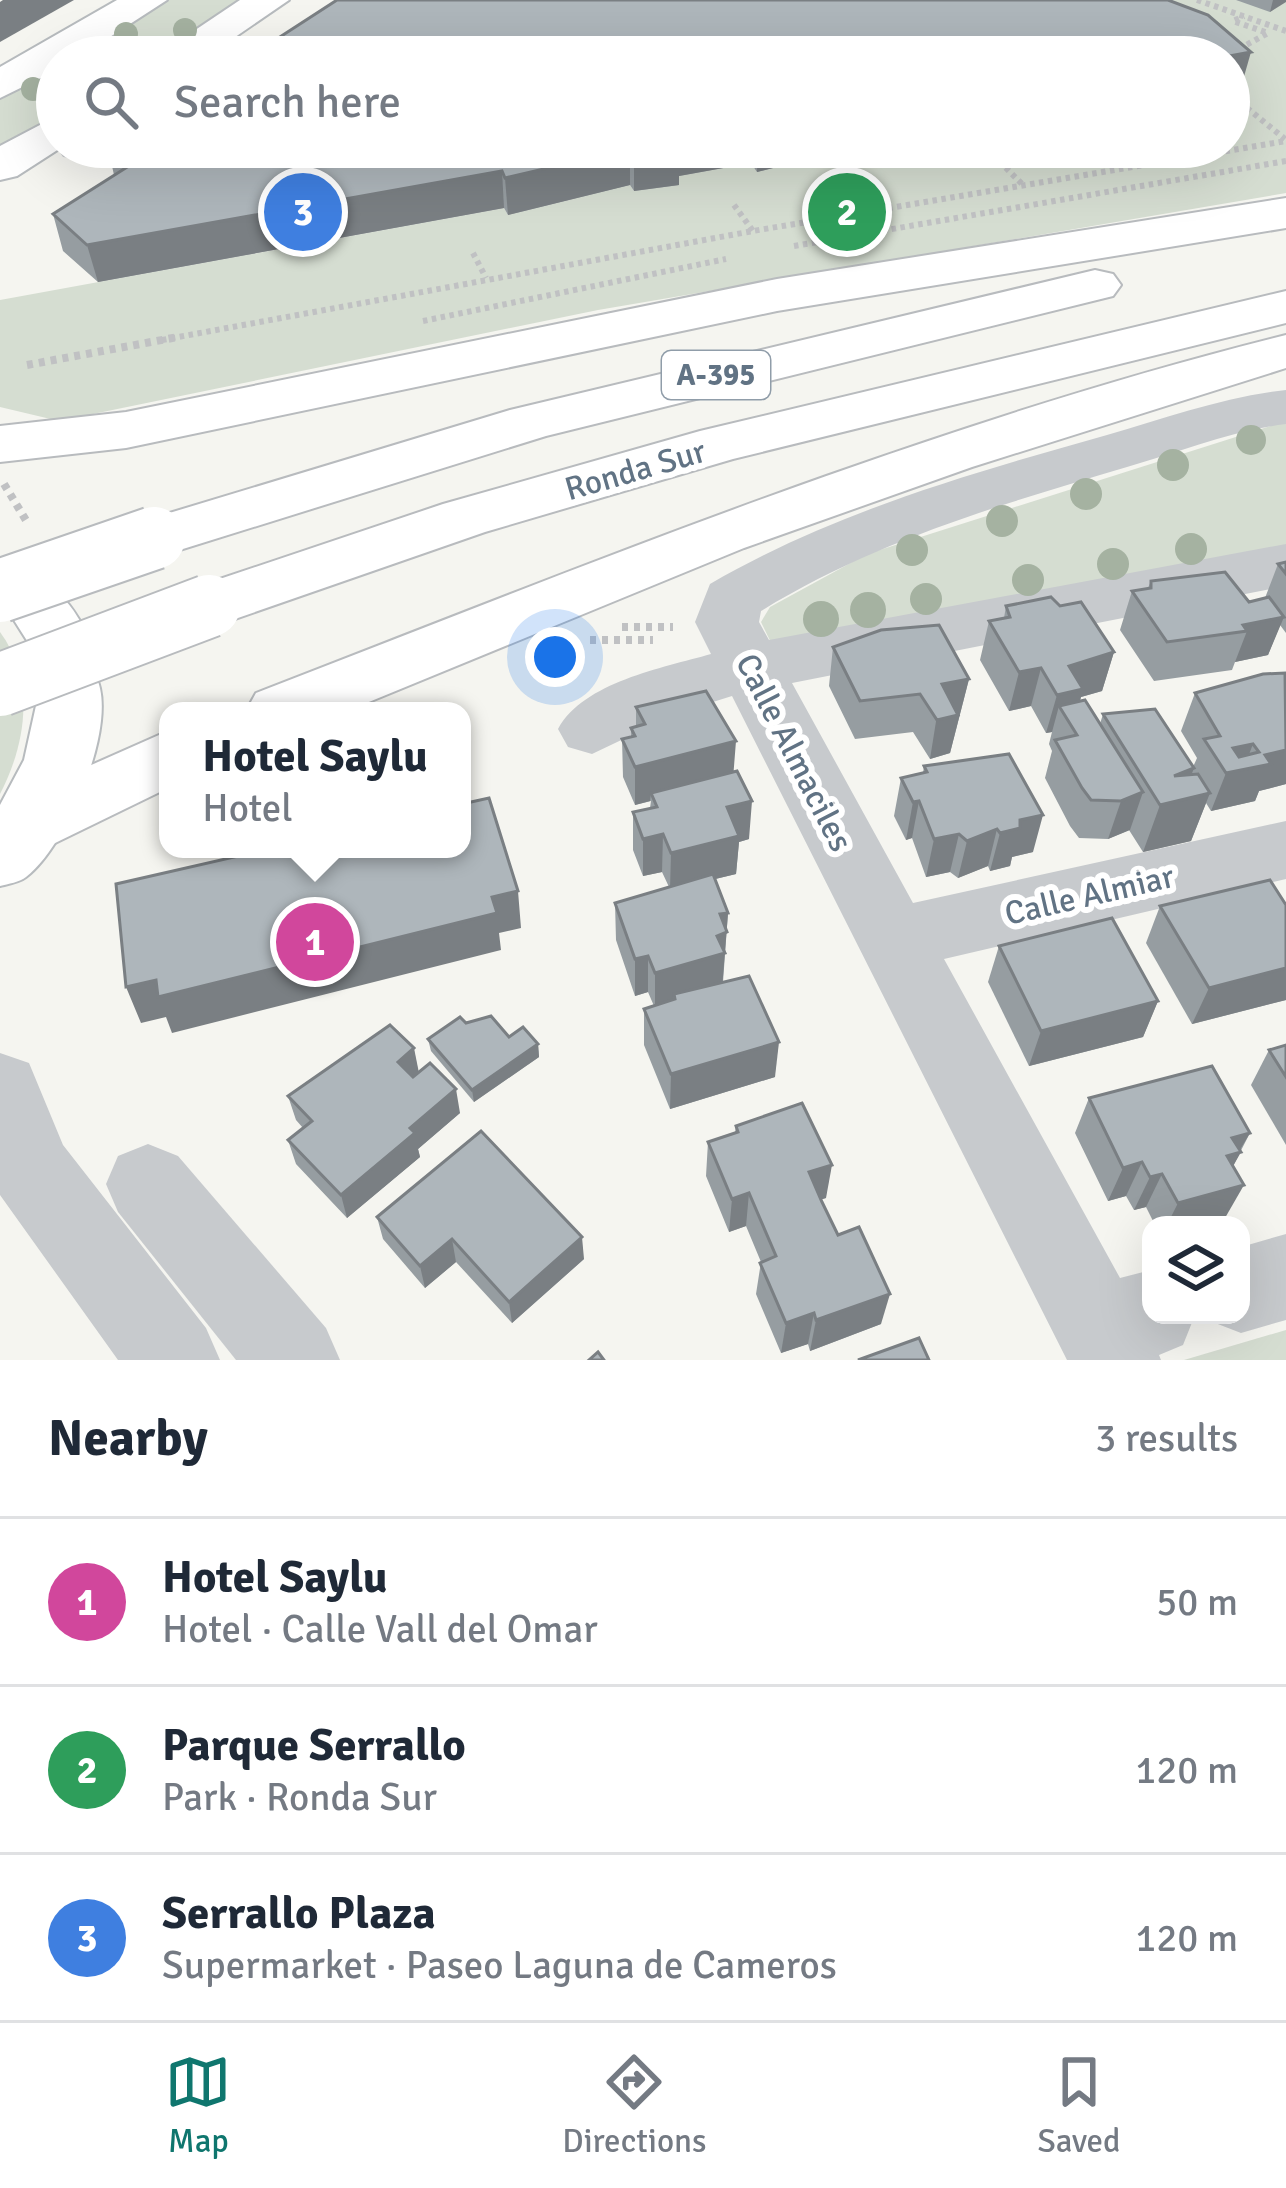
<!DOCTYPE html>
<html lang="en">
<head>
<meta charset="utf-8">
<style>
  body { margin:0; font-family:Signika,sans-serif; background:#f2f2f3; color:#1f2937 }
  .controls { position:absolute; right:36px; bottom:36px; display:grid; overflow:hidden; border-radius:24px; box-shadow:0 12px 48px #0002 }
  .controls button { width:108px; height:108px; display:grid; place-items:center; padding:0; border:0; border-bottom:3px solid #e0e1e3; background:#fff; color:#1f2937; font:60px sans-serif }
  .you { position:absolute; left:555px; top:657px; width:42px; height:42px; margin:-30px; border:9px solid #fff; border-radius:50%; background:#1a73e8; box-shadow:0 0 0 18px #1a73e833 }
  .badge { display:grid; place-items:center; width:78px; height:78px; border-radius:50%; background:#0f766e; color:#fff; font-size:39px; font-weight:700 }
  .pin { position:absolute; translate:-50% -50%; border:6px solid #fff; box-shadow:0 3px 12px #0006 }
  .popup { position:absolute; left:159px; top:702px; width:312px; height:156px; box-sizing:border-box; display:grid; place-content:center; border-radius:24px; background:#fff; filter:drop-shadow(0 3px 9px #0005); font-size:39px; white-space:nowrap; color:#747a83 }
  .popup b { font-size:45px; color:#1f2937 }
  .popup::after { content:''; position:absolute; left:50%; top:100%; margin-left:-24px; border:24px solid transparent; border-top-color:#fff }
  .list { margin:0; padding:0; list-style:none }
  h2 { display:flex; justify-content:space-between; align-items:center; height:156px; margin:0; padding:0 48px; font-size:51px }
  h2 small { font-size:39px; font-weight:400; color:#747a83 }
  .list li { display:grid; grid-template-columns:78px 1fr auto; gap:36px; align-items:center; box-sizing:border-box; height:168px; padding:0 48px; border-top:3px solid #e0e1e3 }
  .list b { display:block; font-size:45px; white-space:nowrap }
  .list p { margin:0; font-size:39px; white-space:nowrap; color:#747a83 }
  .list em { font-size:39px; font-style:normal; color:#747a83 }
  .icon { flex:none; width:66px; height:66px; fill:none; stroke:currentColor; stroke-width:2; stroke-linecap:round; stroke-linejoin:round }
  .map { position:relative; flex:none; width:1286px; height:1360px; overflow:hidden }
  .search { position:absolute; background:#fff; box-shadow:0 12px 48px #0002; left:36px; right:36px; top:36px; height:132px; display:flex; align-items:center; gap:30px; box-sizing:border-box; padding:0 42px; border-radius:66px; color:#747a83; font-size:45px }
  .sheet { height:660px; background:#fff }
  nav { display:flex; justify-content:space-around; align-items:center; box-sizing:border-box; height:168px; border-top:3px solid #e0e1e3; background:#fff; font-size:33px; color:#747a83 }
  nav a { display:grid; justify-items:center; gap:6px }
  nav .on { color:#0f766e }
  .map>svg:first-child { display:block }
  .green { fill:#d5ddd1 }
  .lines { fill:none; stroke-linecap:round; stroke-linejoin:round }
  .major-casing { stroke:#b7bbbe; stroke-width:4 }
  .highway-casing { stroke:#b8bbbe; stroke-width:4 }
  .path-far1 { stroke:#c0c1c3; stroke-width:6; stroke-dasharray:4.5 4.5; stroke-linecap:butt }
  .path { stroke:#c0c1c3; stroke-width:8; stroke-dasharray:6 6; stroke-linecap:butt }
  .minor { fill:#c7cacd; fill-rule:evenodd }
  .major { fill:#fff; fill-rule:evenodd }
  .highway { fill:#fff; fill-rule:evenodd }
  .highway-bridge-casing { stroke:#b8bbbe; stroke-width:66; stroke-linecap:butt }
  .highway-bridge { stroke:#fff; stroke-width:62 }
  .tree { fill:#a5b2a1 }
  .wall { fill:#969da1 }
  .shaded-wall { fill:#7a7f83 }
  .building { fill:#aeb6bb; stroke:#7a7f83; stroke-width:3; fill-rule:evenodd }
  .labels { text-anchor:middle; stroke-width:12; stroke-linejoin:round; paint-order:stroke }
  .shield { fill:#fff; stroke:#909da9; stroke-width:3 }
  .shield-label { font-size:30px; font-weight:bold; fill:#617384 }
  .street-label { font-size:33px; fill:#617384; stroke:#fff }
</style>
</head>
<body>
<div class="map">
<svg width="1286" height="1360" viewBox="0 0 1286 1360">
  <rect width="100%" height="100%" fill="#f5f5f0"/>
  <g class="green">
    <path d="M164 0H249L155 57H67Z"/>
    <path d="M1069 0H1286V193L598 310 59 421 0 407V300L504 208 508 215 630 185 634 191 677 185 673 177 751 163 758 171 793 155 839 147H1229V90L1240 87 1229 57Z"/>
    <path d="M57 63V118L0 153V96Z"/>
    <path d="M1286 421V552L774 649 761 622 770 607 867 554Z"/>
    <path d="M0 632C36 681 26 744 0 794Z"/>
    <path d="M1286 1330V1360H1184Z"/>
  </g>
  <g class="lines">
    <defs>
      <g id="major">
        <path d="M117 0H167L79 57H57V70L0 98V67Z"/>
        <path d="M240 0H289L206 57H155Z"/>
        <path d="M57 116V147H62L17 176 0 180V146Z"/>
        <path d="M37 584C64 592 72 607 86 631L77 647 54 654 31 647 5 606 15 590Z"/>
        <path d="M72 668 95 675C121 720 67 846 26 877 20 882 8 884 0 886V805L24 760 39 692 49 675Z"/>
      </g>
      <g id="highway">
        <path d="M1286 198V228L777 311 126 448 0 462V426L126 412 777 279Z"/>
        <path d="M1095 270 1113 274 1121 285 1113 296 546 436 154 558 133 552 124 538 133 524 510 410Z"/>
        <path d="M1286 291V323L733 459 485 532 209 628 187 622 177 606 187 590 443 504 700 431Z"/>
        <path d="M1286 335V368L972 467 744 548 347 711H246L256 693C594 562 933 423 1286 335Z"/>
        <path d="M168 731V788L51 845 26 853 1 845V805Z"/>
      </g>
    </defs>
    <use href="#major" class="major-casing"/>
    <use href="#highway" class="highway-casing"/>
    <g class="path-far1">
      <path d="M1197 0 1286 31"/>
      <path d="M1239 49 1268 33 1233 21 1244 16"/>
      <path d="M1247 108 1285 139"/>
      <path d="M993 155 1022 184"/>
      <path d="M734 205 753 231"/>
      <path d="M794 246 1286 161"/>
      <path d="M473 253 486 278"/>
      <path d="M423 321 726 259"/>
      <path d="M162 340 753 231 1286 141"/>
    </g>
    <g class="path">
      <path d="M27 365 178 337"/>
      <path d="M4 484 27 522"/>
      <path d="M622 627H673"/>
      <path d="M590 640H653"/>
    </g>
    <g class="minor">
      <path d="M56 147 57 145 178 147 171 157 129 168 63 157Z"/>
      <path d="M1286 390V424C1231 431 1180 452 1127 467 1000 505 875 541 761 611L759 622 769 640 1286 544V586L792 683 913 903 1286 821V879L944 959 1120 1278 1151 1270V1315H1195L1183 1345 1159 1355 1161 1360H1067L732 696 678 713 592 754 568 747 558 729C584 682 662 668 711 654L695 622 710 584C834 512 969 474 1107 435 1166 418 1224 397 1286 390Z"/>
      <path d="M0 1053 29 1063 63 1145 206 1328 220 1360H118L0 1195Z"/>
      <path d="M148 1144 178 1156 326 1328 340 1360H236L118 1212 106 1184 118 1156Z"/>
      <path d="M1286 1234V1320L1241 1333 1210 1321 1207 1315H1241V1247Z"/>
    </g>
    <use href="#major" class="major"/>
    <use href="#highway" class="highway"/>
    <defs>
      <g id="highway-bridge">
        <path d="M0 591 154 538"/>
        <path d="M0 685 209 606"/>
      </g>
    </defs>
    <use href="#highway-bridge" class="highway-bridge-casing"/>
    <use href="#highway-bridge" class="highway-bridge"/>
  </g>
  <g class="tree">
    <circle cx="185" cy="30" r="12"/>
    <circle cx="126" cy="34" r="12"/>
    <circle cx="33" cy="89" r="12"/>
    <circle cx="1251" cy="440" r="15"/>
    <circle cx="1173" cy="465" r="16"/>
    <circle cx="1086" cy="494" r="16"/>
    <circle cx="1002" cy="521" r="16"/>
    <circle cx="1191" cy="549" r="16"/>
    <circle cx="912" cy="550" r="16"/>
    <circle cx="1113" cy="564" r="16"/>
    <circle cx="1028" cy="580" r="16"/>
    <circle cx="926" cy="599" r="16"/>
    <circle cx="868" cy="610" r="18"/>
    <circle cx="821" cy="619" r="18"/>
  </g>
  <g class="wall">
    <path d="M1236 0H1286L1270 12Z"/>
    <path d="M125 147H839L798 155 797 162 757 172 751 163 679 176V185L634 191 630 185 508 215 504 208 98 282 63 251 53 214 114 175 110 157Z"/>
    <path d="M1286 562V633L1280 625 1268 655 1235 662 1232 670 1154 681 1120 630 1132 591 1148 588 1151 581 1249 602 1265 598 1278 564Z"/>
    <path d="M1006 606 1114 652 1102 691 1081 697 1080 701 1100 724 1103 714 1193 767 1197 758 1181 731 1195 693 1286 675V784L1259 791 1255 801 1211 811 1206 803 1191 841 1143 852 1129 830 1108 839 1079 838 1070 826 1045 778 1052 751 1049 744 1052 732 1046 733 1031 706 1009 711 980 660 989 621 1004 618Z"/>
    <path d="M833 647 969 679 950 753 930 759 913 732 855 739 829 686Z"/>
    <path d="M636 707 734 771 749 839 739 842 736 874 715 879 728 913 723 982 775 1077 670 1109 644 1045V1009L654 1006 648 992 635 996 616 940 615 903 669 887 662 872 643 876 633 850V812L650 808 651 801 635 805 623 777 622 739 631 737V728L636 727Z"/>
    <path d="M924 766 1033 852 1012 857 1010 866 990 871 988 866 958 878 950 872 926 877 912 838 906 840 894 816 901 778 923 773Z"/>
    <path d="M1286 905V1000L1192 1024 1146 943 1160 906Z"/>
    <path d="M999 946 1158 1001 1143 1037 1029 1066 988 982Z"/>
    <path d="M466 1023 538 1044 539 1057 474 1102 431 1051 428 1039Z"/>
    <path d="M1286 1045V1145L1251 1085 1269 1050Z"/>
    <path d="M419 1072 460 1113 418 1149 420 1157 347 1218 296 1164 288 1140 303 1128 296 1120 288 1096Z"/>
    <path d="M1089 1098 1250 1133 1233 1166 1225 1218 1201 1225H1155L1146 1207 1134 1210 1126 1196 1108 1201 1075 1133Z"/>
    <path d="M736 1126 826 1198 821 1199 881 1324 810 1351 808 1344 781 1353 756 1294 761 1262 746 1226 729 1232 706 1176 708 1142 735 1133Z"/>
    <path d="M377 1217 584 1259 512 1323 456 1262 425 1288 383 1239Z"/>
  </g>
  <g class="shaded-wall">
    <path d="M3 0H74L0 42V2Z"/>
    <path d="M1273 0H1286V2L1270 12Z"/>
    <path d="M1251 52 1241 87 1229 90V57Z"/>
    <path d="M674 147H752L751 163 679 176V185L634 191V155Z"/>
    <path d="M758 147H839L798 155 797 162 757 172Z"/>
    <path d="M630 149V185L508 215 505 178Z"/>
    <path d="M502 171 504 208 98 282 87 245Z"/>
    <path d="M1284 617 1268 655 1235 662 1247 631 1243 625Z"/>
    <path d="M1114 652 1102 691 1081 697 1072 727 1059 706 1052 732 1046 733 1057 695 1069 666Z"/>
    <path d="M1041 668 1031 706 1009 711 1019 672Z"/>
    <path d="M969 679 950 753 930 759 942 684Z"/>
    <path d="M736 741 733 779 651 793 650 801 635 805V767Z"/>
    <path d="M1253 744 1243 770 1265 755 1286 750V784L1259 791 1255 801 1211 811 1226 773 1233 748Z"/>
    <path d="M1194 768 1182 800 1210 793 1191 841 1143 852 1160 805 1174 776Z"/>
    <path d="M1143 792 1130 830 1108 839 1121 801Z"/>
    <path d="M752 801 749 839 739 842 736 874 670 890 671 853 727 807Z"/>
    <path d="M919 801 912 838 906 840 913 802Z"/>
    <path d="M1043 815 1033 852 1012 857 1010 866 990 871 1000 833 1020 820Z"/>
    <path d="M997 829 988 866 958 878 967 841Z"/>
    <path d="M663 834 662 872 643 876V839Z"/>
    <path d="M959 834 950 872 926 877 934 839Z"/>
    <path d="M518 891 521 928 499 933 501 950 172 1033 166 1017 141 1023 126 987Z"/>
    <path d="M728 913 722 989 674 994 673 1004 655 1009V973L720 914Z"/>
    <path d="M648 956V992L635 996V959Z"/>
    <path d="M1286 968V1000L1192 1024 1209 988Z"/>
    <path d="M1158 1001 1143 1037 1029 1066 1041 1031Z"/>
    <path d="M779 1042 775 1077 670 1109 671 1074Z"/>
    <path d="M538 1044 539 1057 474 1102 472 1090Z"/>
    <path d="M414 1048 419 1073 403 1087 398 1062Z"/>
    <path d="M456 1089 460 1113 418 1149 420 1157 347 1218 341 1195 410 1128Z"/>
    <path d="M1250 1133 1238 1153 1241 1152 1222 1186 1232 1138Z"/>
    <path d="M1142 1162 1126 1196 1108 1201 1123 1168Z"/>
    <path d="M832 1165 826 1198 804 1205 809 1172Z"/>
    <path d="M1162 1174 1146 1207 1134 1210 1150 1177Z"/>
    <path d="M1244 1185 1225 1218 1201 1225H1167L1178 1203Z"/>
    <path d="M749 1193 746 1226 729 1232 732 1199Z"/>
    <path d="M582 1237 584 1259 512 1323 509 1302Z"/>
    <path d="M452 1239 456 1262 425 1288 420 1266Z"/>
    <path d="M890 1294 881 1324 810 1351 816 1320Z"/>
    <path d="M814 1313 808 1344 781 1353 786 1323Z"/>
  </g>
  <g class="building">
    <path d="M337 0H1168L1208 15 1251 52 1224 57H249Z"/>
    <path d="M125 147H678L679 149 634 155 630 149 505 178 502 171 87 245 53 214 132 164 110 157Z"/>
    <path d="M1286 562V574L1278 564Z"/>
    <path d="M1225 572 1249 602 1269 597 1284 617 1243 625 1247 631 1167 642 1132 591 1151 588V581Z"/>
    <path d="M1051 597 1060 606 1081 602 1114 652 1069 666 1083 689 1057 695 1041 668 1019 672 989 621 1010 617 1006 606Z"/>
    <path d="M939 625 969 679 942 684 958 715 937 720 920 694 860 701 833 647 881 630Z"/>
    <path d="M1285 673 1286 750 1265 755 1271 764 1226 773 1204 739 1220 736 1195 693 1263 674ZM1253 744 1259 752 1239 757 1233 748Z"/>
    <path d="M706 691 736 741 635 767 622 739 635 736 631 728 645 724 636 707Z"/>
    <path d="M1085 700 1143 792 1121 801 1091 800 1082 788 1055 740 1077 735 1059 706Z"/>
    <path d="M1155 709 1194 768 1174 776 1198 774 1210 793 1160 805 1103 714Z"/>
    <path d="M1009 754 1043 815 1020 820V828L1000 833 997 829 967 841 959 834 934 839 919 801 913 802 901 778 927 772 924 766Z"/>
    <path d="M737 771 752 801 727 807 739 836 671 853 663 834 643 839 633 812 657 807 651 793Z"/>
    <path d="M489 798 518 891 492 897 497 913 158 997 156 980 126 987 116 884 269 849H462V804Z"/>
    <path d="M713 874 728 913 720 914 727 932 717 936 725 953 655 973 648 956 635 959 615 903Z"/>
    <path d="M1270 880 1286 905V968L1209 988 1160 906Z"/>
    <path d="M1112 918 1158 1001 1041 1031 999 946Z"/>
    <path d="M749 976 779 1042 671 1074 644 1009 675 999 674 994Z"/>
    <path d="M491 1016 509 1037 523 1027 538 1044 472 1090 428 1039 460 1017 466 1023Z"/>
    <path d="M390 1025 414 1048 398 1062 413 1077 430 1063 456 1089 410 1128 415 1133 341 1195 288 1140 312 1121 288 1096Z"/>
    <path d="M1286 1045V1077L1269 1050Z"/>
    <path d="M1212 1066 1250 1133 1232 1138 1241 1152 1227 1156 1244 1185 1178 1203 1162 1174 1150 1177 1142 1162 1123 1168 1089 1098Z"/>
    <path d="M802 1103 832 1165 809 1172 822 1202 838 1235 859 1227 890 1294 816 1320 814 1313 786 1323 760 1263 776 1256 749 1193 732 1199 708 1142 738 1132 736 1126Z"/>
    <path d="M481 1131 582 1237 509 1302 452 1239 420 1266 377 1217Z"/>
    <path d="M919 1338 929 1360H858Z"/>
    <path d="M598 1352 604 1360H589Z"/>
  </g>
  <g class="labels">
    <rect class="shield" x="662" y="351" width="108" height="48" rx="9"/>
    <g class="shield-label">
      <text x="716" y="385">A-395</text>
    </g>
    <g class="street-label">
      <text transform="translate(635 469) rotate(-16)" y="12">Ronda Sur</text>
      <text transform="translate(795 752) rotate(63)" y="12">Calle Almaciles</text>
      <text transform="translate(1089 894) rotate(-13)" y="12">Calle Almiar</text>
    </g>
  </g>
</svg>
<div class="controls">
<button><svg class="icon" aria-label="layers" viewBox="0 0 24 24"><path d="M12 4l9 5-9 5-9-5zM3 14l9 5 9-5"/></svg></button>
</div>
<div class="you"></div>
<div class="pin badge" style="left:315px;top:942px;background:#d1479c">1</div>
<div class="popup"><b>Hotel Saylu</b>Hotel</div>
<div class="pin badge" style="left:847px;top:212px;background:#2e9e5b">2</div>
<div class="pin badge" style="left:303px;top:212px;background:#3f7fe0">3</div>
<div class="search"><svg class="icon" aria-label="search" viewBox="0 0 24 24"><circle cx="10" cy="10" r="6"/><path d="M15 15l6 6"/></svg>Search here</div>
</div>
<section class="sheet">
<h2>Nearby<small>3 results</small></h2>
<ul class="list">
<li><span class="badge" style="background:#d1479c">1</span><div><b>Hotel Saylu</b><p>Hotel · Calle Vall del Omar</p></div><em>50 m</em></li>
<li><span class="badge" style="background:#2e9e5b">2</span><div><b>Parque Serrallo</b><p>Park · Ronda Sur</p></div><em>120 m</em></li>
<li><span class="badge" style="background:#3f7fe0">3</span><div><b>Serrallo Plaza</b><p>Supermarket · Paseo Laguna de Cameros</p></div><em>120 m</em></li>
</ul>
</section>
<nav>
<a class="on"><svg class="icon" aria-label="map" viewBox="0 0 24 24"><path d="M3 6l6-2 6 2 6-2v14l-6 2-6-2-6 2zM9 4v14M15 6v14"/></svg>Map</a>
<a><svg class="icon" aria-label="directions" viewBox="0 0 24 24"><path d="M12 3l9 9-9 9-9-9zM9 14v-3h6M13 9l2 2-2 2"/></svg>Directions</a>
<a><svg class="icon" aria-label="saved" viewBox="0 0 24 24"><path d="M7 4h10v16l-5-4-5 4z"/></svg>Saved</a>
</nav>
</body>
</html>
